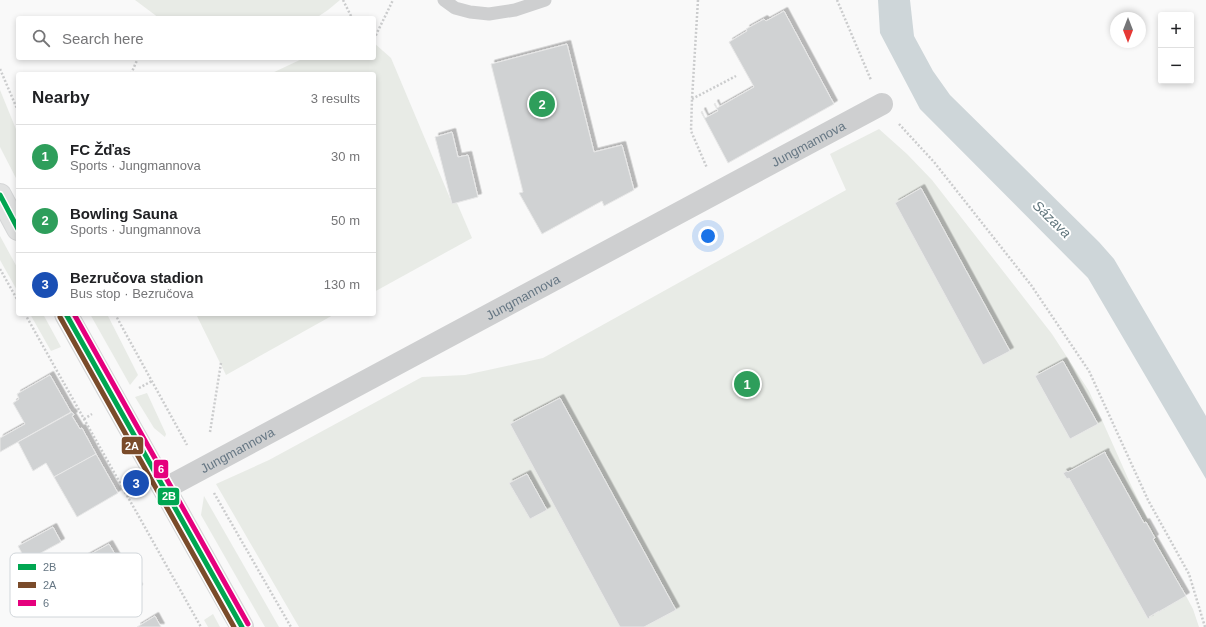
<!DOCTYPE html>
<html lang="en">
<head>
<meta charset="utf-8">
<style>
  body { margin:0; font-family:Helvetica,sans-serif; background:#f6f6f6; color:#202124 }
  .controls { position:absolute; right:12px; top:12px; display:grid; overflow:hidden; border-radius:4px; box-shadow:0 2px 6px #0003 }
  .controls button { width:36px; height:36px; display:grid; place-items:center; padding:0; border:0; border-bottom:1px solid #e0e0e0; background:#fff; color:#202124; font:20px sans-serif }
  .compass { position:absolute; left:1110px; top:12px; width:36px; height:36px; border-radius:50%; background:#fff; box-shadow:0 2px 6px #0003; rotate:180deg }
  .you { position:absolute; left:708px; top:236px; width:14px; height:14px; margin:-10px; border:3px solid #fff; border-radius:50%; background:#1a73e8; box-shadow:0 0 0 6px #1a73e833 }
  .badge { display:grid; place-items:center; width:26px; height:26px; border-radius:50%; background:#565c61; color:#fff; font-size:13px; font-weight:700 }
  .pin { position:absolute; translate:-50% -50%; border:2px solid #fff; box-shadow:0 1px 4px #0006 }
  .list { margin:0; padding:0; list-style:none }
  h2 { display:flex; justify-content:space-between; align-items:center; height:52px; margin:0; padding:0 16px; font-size:17px }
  h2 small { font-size:13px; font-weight:400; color:#757577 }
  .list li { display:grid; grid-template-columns:26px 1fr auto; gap:12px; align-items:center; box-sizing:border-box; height:64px; padding:0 16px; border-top:1px solid #e0e0e0 }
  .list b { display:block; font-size:15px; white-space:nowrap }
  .list p { margin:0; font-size:13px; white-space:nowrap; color:#757577 }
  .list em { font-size:13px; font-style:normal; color:#757577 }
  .icon { flex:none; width:22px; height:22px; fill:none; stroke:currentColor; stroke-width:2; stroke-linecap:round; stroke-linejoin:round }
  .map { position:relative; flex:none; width:1206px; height:627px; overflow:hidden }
  .search { position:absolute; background:#fff; box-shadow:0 2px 6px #0003; left:16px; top:16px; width:360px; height:44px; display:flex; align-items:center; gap:10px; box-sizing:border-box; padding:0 14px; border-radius:4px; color:#757577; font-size:15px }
  .panel { position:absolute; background:#fff; box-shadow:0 2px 6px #0003; left:16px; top:72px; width:360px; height:244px; border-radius:4px }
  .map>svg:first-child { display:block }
  .green { fill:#e8ebe6 }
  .water { fill:#ced6d9 }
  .building { fill:#d0d2d3; stroke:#e8e8e8; filter:url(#shadow) }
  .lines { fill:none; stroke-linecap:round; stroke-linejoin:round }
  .primary-casing { stroke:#d5d6d7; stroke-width:24 }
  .path { stroke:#cbcccd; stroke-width:2.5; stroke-dasharray:2 2; stroke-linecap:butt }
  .lane { stroke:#cecfd0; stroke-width:13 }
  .street { stroke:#cecfd0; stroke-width:22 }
  .primary { stroke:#e1e2e2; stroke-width:22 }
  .bus-1-casing { stroke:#fff; stroke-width:8 }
  .bus-2-casing { stroke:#fff; stroke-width:8 }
  .bus-3-casing { stroke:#fff; stroke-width:8 }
  .bus-1 { stroke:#00a651; stroke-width:5 }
  .bus-2 { stroke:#7a4b2a; stroke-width:5 }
  .bus-3 { stroke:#e5007d; stroke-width:5 }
  .labels { text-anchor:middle; stroke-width:4; stroke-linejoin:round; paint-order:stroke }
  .street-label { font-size:13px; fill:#657683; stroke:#fff }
  .water-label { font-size:14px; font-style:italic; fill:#60757c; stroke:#fff }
  .key { fill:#fff; stroke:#d1d6da; stroke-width:1 }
  .key-label { font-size:11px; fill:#657683 }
  .line-badge { stroke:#fff; stroke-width:1.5 }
  .badge-label { font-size:11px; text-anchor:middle; font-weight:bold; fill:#fff }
</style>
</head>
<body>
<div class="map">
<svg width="1206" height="627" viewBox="0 0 1206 627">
  <defs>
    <filter id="shadow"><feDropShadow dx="3.5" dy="-3.5" stdDeviation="0" flood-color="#0004"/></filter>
  </defs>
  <rect width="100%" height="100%" fill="#f9f9f9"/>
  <g class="green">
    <path d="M135 0H340L328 10 316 18H159Z"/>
    <path d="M374 43 391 58 452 203H457L472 238 374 292V74H270L304 58H374Z"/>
    <path d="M0 90 18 134V182L0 147Z"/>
    <path d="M879 129 907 154 932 180 1052 334 1089 391 1131 485 1186 596 1193 609 1199 627H299L216 484 269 460 422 377 465 375 543 358 846 190 830 154Z"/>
    <path d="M0 236 18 269V292L0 260Z"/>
    <path d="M30 314H43L61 347 51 351Z"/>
    <path d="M90 314H107L138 375 130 385Z"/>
    <path d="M196 314H335L226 375Z"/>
    <path d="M147 393 166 434 165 437 154 428 135 397Z"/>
    <path d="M204 496 279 627H265L201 515Z"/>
    <path d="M213 614 220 627H208L204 620Z"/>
  </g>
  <path class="water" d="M878 0H910L914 36 933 71 950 95 1099 242 1114 259 1206 416V479L1088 278 920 109 880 33Z"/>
  <g class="building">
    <path d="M784 11 834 104 728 163 701 112 702 111 705 118 718 111 714 104 715 103 717 108 754 87 729 42 747 31 746 29 764 19 766 21Z"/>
    <path d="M567 44 594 152 622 145 634 190 604 206 602 201 542 234 519 193 523 192 491 64Z"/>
    <path d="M452 132 458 157 468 155 478 197 452 204 435 137Z"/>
    <path d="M921 188 1010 351 983 365 895 203Z"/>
    <path d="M1063 361 1098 424 1070 439 1035 376Z"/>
    <path d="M50 375 71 412 0 452V438L25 424 13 403 19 399 17 394Z"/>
    <path d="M560 398 676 610 644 627H620L510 424Z"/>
    <path d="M72 412 74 415 72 416 80 429 82 428 96 454 54 477 46 463 33 471 18 442Z"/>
    <path d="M1105 452 1106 453H1105L1144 523 1146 522 1155 538 1153 539 1186 596 1160 611 1161 612 1159 611 1149 617 1150 618 1148 619 1069 478 1067 479 1063 473 1067 471 1068 472Z"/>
    <path d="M96 454 118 493 77 517 54 477Z"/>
    <path d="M527 474 547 510 530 519 509 483Z"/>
    <path d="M53 527 61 542 26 561 18 546Z"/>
    <path d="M109 544 123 568 127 566 139 588 96 613 85 593 78 597 70 582 77 579 69 566Z"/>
    <path d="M155 616 161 627H137Z"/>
  </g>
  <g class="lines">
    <defs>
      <g id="primary">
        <path d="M0 195 18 229"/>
        <path d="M66 314 242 627"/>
      </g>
    </defs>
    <use href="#primary" class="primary-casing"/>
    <g class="path">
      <path d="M343 0 352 18"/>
      <path d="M698 0 692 99 691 131 707 168"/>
      <path d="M837 0 871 80"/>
      <path d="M374 39 393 0"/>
      <path d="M0 69 18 111"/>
      <path d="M131 74 138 58"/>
      <path d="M692 99 736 76"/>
      <path d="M899 124 934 162 1031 285 1089 371 1148 500 1189 574 1205 627"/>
      <path d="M0 269 18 301"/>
      <path d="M25 314 201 627"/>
      <path d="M115 314 187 445"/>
      <path d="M139 388 152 381"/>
      <path d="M84 419 92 414"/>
      <path d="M210 432 221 363"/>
      <path d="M214 493 291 627"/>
    </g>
    <path class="lane" d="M444 0 455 8 470 12 489 14 515 10 545 0"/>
    <path class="street" id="s1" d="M164 489 882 104"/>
    <use href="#primary" class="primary"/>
    <defs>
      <g id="bus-1">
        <path d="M0 195 18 229"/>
        <path d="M66 314 242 627"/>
      </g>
      <path id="bus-2" d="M60 317 234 627"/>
      <path id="bus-3" d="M74 314 248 624"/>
    </defs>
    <use href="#bus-1" class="bus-1-casing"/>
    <use href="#bus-2" class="bus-2-casing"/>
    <use href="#bus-3" class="bus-3-casing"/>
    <use href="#bus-1" class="bus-1"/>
    <use href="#bus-2" class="bus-2"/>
    <use href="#bus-3" class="bus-3"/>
  </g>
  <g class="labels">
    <g class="street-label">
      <text dy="5" stroke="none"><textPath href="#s1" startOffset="731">Jungmannova</textPath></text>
      <text dy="5" stroke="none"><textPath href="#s1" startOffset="407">Jungmannova</textPath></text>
      <text dy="5" stroke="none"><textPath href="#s1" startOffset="83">Jungmannova</textPath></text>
    </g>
    <g class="water-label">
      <text transform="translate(1052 219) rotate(44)" y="5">Sázava</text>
    </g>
  </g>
  <rect x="10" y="553" width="132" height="64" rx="6" class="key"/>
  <rect x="18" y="564" width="18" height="6" fill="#00a651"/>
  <rect x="18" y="582" width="18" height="6" fill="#7a4b2a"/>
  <rect x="18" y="600" width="18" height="6" fill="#e5007d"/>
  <g class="key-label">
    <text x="43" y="571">2B</text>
    <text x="43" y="589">2A</text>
    <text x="43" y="607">6</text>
  </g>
  <g class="line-badge">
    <rect x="121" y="436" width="23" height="19" rx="4" fill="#7a4b2a"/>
    <rect x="153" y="459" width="16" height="20" rx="4" fill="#e5007d"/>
    <rect x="157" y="487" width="23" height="19" rx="4" fill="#00a651"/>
  </g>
  <g class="badge-label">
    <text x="132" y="450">2A</text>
    <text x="161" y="473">6</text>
    <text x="169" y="500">2B</text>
  </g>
</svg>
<div class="controls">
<button>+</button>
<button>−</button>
</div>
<svg class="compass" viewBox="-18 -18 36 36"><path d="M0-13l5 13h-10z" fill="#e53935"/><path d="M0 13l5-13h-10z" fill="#757577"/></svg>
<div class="you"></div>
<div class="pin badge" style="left:747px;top:384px;background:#2e9e5b">1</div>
<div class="pin badge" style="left:542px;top:104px;background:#2e9e5b">2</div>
<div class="pin badge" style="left:136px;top:483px;background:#1a4fb4">3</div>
<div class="search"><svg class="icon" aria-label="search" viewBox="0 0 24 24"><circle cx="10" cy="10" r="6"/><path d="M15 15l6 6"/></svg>Search here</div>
<section class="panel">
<h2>Nearby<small>3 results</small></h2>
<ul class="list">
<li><span class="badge" style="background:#2e9e5b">1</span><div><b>FC Žďas</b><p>Sports · Jungmannova</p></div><em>30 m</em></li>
<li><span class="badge" style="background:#2e9e5b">2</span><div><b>Bowling Sauna</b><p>Sports · Jungmannova</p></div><em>50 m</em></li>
<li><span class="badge" style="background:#1a4fb4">3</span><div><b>Bezručova stadion</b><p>Bus stop · Bezručova</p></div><em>130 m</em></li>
</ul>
</section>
</div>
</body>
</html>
